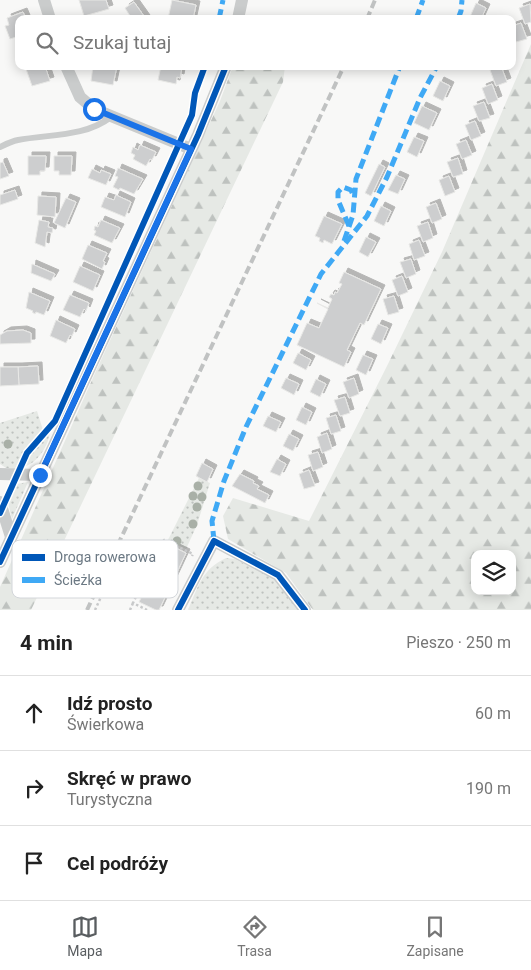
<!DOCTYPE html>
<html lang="pl">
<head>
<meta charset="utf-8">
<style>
  body { margin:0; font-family:Roboto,sans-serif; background:#f6f6f6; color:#222 }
  .controls { position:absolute; right:15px; bottom:15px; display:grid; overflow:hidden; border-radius:10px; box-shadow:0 2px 12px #0003 }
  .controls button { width:45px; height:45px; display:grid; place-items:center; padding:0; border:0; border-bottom:1px solid #e0e0e0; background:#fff; color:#222; font:25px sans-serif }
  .stop { position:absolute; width:15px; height:15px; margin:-11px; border:4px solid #1a73e8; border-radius:50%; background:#fff }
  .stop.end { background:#1a73e8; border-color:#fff; box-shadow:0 1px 5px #0008 }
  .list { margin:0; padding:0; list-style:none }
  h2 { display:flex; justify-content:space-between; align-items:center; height:65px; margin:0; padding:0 20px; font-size:21px }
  h2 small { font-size:16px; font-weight:400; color:#767676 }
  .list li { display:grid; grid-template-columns:32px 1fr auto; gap:15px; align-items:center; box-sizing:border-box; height:75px; padding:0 20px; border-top:1px solid #e0e0e0 }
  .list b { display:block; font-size:19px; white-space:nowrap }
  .list p { margin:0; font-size:16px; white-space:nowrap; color:#767676 }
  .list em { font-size:16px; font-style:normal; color:#767676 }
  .icon { flex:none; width:28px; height:28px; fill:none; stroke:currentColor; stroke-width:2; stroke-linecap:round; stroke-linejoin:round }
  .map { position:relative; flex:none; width:531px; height:610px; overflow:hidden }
  .search { position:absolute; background:#fff; box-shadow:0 2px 12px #0003; left:15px; right:15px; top:15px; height:55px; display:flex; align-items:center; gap:12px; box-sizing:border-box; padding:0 18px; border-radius:10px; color:#767676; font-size:19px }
  .sheet { height:290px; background:#fff }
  nav { display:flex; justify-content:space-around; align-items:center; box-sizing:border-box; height:70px; border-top:1px solid #e0e0e0; background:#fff; font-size:14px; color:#767676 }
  nav a { display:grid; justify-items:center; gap:2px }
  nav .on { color:#595d60 }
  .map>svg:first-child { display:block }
  .grass { fill:url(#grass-dots) }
  .forest { fill:url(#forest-firs); fill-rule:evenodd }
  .building { fill:#cdcecf; stroke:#e8e8e6; filter:url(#shadow) }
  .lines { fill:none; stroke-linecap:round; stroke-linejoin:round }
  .path { stroke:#c8c9ca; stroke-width:2.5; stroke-dasharray:2.5 2.5; stroke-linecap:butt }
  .lane { stroke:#cacccc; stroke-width:6 }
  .street { stroke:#cacccc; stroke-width:12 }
  .rail { stroke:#c0c2c2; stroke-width:4; stroke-dasharray:8 4; stroke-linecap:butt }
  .quiet { stroke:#3fa9f5; stroke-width:5; stroke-dasharray:10 5; stroke-linecap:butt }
  .cycleway-casing { stroke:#fff; stroke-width:9 }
  .cycleway { stroke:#0057b8; stroke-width:6 }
  .tree { fill:#a9b0a7 }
  .route { stroke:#1a73e8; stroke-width:6 }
  .key { fill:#fff; stroke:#d3d6da; stroke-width:1 }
  .key-label { font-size:14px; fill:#6b7883 }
</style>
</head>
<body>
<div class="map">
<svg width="531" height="610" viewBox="0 0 531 610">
  <defs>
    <pattern id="grass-dots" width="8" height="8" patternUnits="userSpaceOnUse" patternTransform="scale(1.25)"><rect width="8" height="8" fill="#e6e9e5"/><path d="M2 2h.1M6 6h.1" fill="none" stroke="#bec2bf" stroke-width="1.8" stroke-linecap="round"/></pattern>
    <pattern id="forest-firs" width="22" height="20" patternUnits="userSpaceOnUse" patternTransform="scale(1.25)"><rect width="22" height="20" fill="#e6e9e5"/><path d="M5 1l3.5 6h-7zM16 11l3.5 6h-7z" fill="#bec2bf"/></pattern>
    <filter id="shadow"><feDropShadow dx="4" dy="-4" stdDeviation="0" flood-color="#0004"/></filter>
  </defs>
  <rect width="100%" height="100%" fill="#f8f8f7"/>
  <g class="grass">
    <path d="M37 411 43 430 28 448 16 469 6 468 0 464V423Z"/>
    <path d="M50 430C50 444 37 464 23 467L33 451Z"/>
    <path d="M199 478 210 483 197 525 186 549 168 540Z"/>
    <path d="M28 482 12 519 8 503 17 484Z"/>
    <path d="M226 558 235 559 275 579 301 610H188C198 587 202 569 226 558Z"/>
  </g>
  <g class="forest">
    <path d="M531 44V610H313L286 573 228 539 223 516 233 498 309 521 388 364 442 252ZM475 554H512V591H475Z"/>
    <path d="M233 66H285L283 82 31 610H0V587L96 371 220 101Z"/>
  </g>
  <g class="building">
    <path d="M79 0H106L109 9 84 16Z"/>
    <path d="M172 0 196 5 193 19H168Z"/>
    <path d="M134 2 146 19H132L125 8Z"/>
    <path d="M476 3 486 8 481 19H469Z"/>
    <path d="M530 4 531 22 525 24 519 8Z"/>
    <path d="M23 12 26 19H19V36L10 39 5 26 9 25 7 18Z"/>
    <path d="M521 23 527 39 516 42 512 26Z"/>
    <path d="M25 66H45L50 81 32 86Z"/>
    <path d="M93 66H117L113 85 91 81Z"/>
    <path d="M161 66 182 67 180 78 177 77 176 84 158 80Z"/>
    <path d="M501 66 507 82 496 86 490 70Z"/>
    <path d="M440 81 450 86 443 101 433 96Z"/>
    <path d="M492 84 498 100 488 104 482 88Z"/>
    <path d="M484 102 490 118 479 121 473 106Z"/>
    <path d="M422 106 437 113 429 130 414 123Z"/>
    <path d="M475 121 481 136 471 140 465 125Z"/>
    <path d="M414 137 424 141 417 157 407 152Z"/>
    <path d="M466 140 472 155 462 159 456 144Z"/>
    <path d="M140 145 156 152 152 160 150 159 146 166 133 159 135 155 131 153 133 147 138 150Z"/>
    <path d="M28 156H46L45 171H40V175H28Z"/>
    <path d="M54 156H72L71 175H59V171H54Z"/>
    <path d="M458 158 463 174 453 177 447 162Z"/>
    <path d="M3 162 9 176 0 179V163Z"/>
    <path d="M379 164 385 167 371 196 365 193Z"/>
    <path d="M118 168 143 179 134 194 120 188 119 190 113 187 118 177 115 176Z"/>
    <path d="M92 169 100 173 101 170 111 174 106 185 88 178Z"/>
    <path d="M396 175 405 179 398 194 388 190Z"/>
    <path d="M449 176 455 192 445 196 439 180Z"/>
    <path d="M15 190 18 199 0 205V195Z"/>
    <path d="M116 195 131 202 125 217 101 207 105 197 114 200Z"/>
    <path d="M38 196 56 197 55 217 37 215Z"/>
    <path d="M66 198 76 202 65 228 54 223Z"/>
    <path d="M436 203 442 219 432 223 426 207Z"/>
    <path d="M381 206 391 211 384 226 374 221Z"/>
    <path d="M324 216 342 224 332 244 324 240 323 243 319 241 320 238 315 236Z"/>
    <path d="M39 220 49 222 48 227 53 228 52 233 47 232 45 247 35 243Z"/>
    <path d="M101 220 120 228 112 243 94 235 96 231 94 230 95 226 98 227Z"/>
    <path d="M428 222 433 238 423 242 417 226Z"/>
    <path d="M366 237 376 242 368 257 359 252Z"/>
    <path d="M419 240 425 256 414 260 409 244Z"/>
    <path d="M88 245 107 253 103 261 105 262 102 269 82 259Z"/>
    <path d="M411 259 416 274 406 278 400 262Z"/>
    <path d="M32 264 55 274 51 281 31 273Z"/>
    <path d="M80 266 100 275 93 291 73 282Z"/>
    <path d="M344 272 381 289 364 325 360 323 347 350 351 352 344 367 297 345 307 323 319 328 328 309 317 303 328 308 332 299 329 297 331 294 334 295 335 292 337 293 342 284 339 283Z"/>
    <path d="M402 276 408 292 398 296 392 280Z"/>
    <path d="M29 292 50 301 44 315 36 312 35 314 32 312 33 311 26 308Z"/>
    <path d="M70 295 89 303 86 311 84 309 80 317 63 310Z"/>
    <path d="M394 296 399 312 388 315 383 299Z"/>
    <path d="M56 320 75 329 72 336 70 335 66 343 50 336Z"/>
    <path d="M378 324 388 328 381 344 371 339Z"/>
    <path d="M23 330 31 333V343L0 344V335L7 331Z"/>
    <path d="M298 353 311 360 306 370 293 363Z"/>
    <path d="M363 355 373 359 366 375 356 370Z"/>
    <path d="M38 366 39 384 19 385 18 367Z"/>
    <path d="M0 367H18L19 385 0 386Z"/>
    <path d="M286 378 299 384 294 395 281 388Z"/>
    <path d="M354 378 359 394 349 398 343 382Z"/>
    <path d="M316 379 326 384 320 397 310 392Z"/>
    <path d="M345 397 350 413 340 416 334 400Z"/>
    <path d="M302 407 312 412 306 425 296 420Z"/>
    <path d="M336 415 341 431 331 434 326 418Z"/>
    <path d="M268 416 281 422 276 432 263 426Z"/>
    <path d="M327 433 332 449 322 453 317 437Z"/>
    <path d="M289 434 299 439 293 451 283 446Z"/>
    <path d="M318 452 323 467 313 471 308 455Z"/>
    <path d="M277 459 286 464 280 476 270 472Z"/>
    <path d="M202 463 213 469 207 482 196 476Z"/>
    <path d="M309 470 315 486 304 489 299 474Z"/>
    <path d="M240 474 254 481 253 483 259 486 257 489 269 495 265 503 232 486Z"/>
    <path d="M167 544 186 553 169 589 159 610H156L139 602Z"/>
  </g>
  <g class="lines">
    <g class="path">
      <path d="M143 582 164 540 193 554 192 556"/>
      <path d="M95 610 115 566 117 567 116 570 123 572 143 582 133 603 147 610"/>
      <path d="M130 610 133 603"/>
    </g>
    <path class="lane" d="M0 147C6 144 12 141 18 140 50 134 85 137 111 117"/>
    <g class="street">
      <path d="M44 0 50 19"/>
      <path d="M238 19 242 0"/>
      <path d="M66 66 80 97 94 109 191 149"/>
      <path d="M0 474 40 475"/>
      <path d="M0 502 11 537"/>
      <path d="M0 562 198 135 226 66"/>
      <path d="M178 610 214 541 278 575 305 610"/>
    </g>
    <g class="rail">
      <path d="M367 19 375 0"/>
      <path d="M87 610 344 66"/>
    </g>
    <g class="quiet">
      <path d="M219 19 223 0"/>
      <path d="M416 19 423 0"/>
      <path d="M458 19 461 11 462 0"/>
      <path d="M349 226 338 200V192L343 187 351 190 354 197"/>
      <path d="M344 241 353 215 356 179 400 66"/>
      <path d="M214 541 212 521 224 481 246 427 321 274 367 216 387 177 420 98 437 66"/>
    </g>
    <defs>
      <g id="cycleway">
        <path d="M0 513 27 453 55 421 192 115 195 93 205 66"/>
        <path d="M0 562 198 135 226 66"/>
        <path d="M178 610 214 541 278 575 305 610"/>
      </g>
    </defs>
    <use href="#cycleway" class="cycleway-casing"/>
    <use href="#cycleway" class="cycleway"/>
  </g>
  <g class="tree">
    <circle cx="8" cy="444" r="4.5"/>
    <circle cx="198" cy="486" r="4.5"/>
    <circle cx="193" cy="496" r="4.5"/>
    <circle cx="202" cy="497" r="4.5"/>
    <circle cx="197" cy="507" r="4.5"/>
    <circle cx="193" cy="524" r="4.5"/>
    <circle cx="177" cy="541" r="4.5"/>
  </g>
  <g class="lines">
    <path class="route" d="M40 475 191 149 94 109"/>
  </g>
  <rect x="12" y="540" width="166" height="58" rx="8" class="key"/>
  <rect x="22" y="554" width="23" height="7" fill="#0057b8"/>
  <rect x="22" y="577" width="23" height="6" fill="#3fa9f5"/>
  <g class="key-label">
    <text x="54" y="562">Droga rowerowa</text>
    <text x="54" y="585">Ścieżka</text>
  </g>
</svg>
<div class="controls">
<button><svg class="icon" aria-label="layers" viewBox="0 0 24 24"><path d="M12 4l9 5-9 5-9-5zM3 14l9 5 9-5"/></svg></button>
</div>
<div class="stop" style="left:94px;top:109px"></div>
<div class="stop end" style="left:40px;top:475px"></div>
<div class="search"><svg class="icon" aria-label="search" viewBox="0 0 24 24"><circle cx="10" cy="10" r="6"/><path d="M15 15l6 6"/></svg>Szukaj tutaj</div>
</div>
<section class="sheet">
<h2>4 min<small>Pieszo · 250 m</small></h2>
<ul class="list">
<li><svg class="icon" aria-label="ahead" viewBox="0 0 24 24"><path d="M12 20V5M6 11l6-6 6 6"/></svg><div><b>Idź prosto</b><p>Świerkowa</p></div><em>60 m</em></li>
<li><svg class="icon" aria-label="right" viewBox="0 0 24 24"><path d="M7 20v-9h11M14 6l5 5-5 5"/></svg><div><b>Skręć w prawo</b><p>Turystyczna</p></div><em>190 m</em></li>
<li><svg class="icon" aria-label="arrive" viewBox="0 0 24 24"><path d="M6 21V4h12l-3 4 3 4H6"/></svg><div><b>Cel podróży</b></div></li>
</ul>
</section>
<nav>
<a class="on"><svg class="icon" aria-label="map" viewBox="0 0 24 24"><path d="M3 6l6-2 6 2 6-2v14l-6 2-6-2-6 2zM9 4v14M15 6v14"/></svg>Mapa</a>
<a><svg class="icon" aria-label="directions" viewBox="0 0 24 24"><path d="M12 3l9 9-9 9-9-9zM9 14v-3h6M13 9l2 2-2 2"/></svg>Trasa</a>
<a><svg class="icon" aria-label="saved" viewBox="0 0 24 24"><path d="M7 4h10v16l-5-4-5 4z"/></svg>Zapisane</a>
</nav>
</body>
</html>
